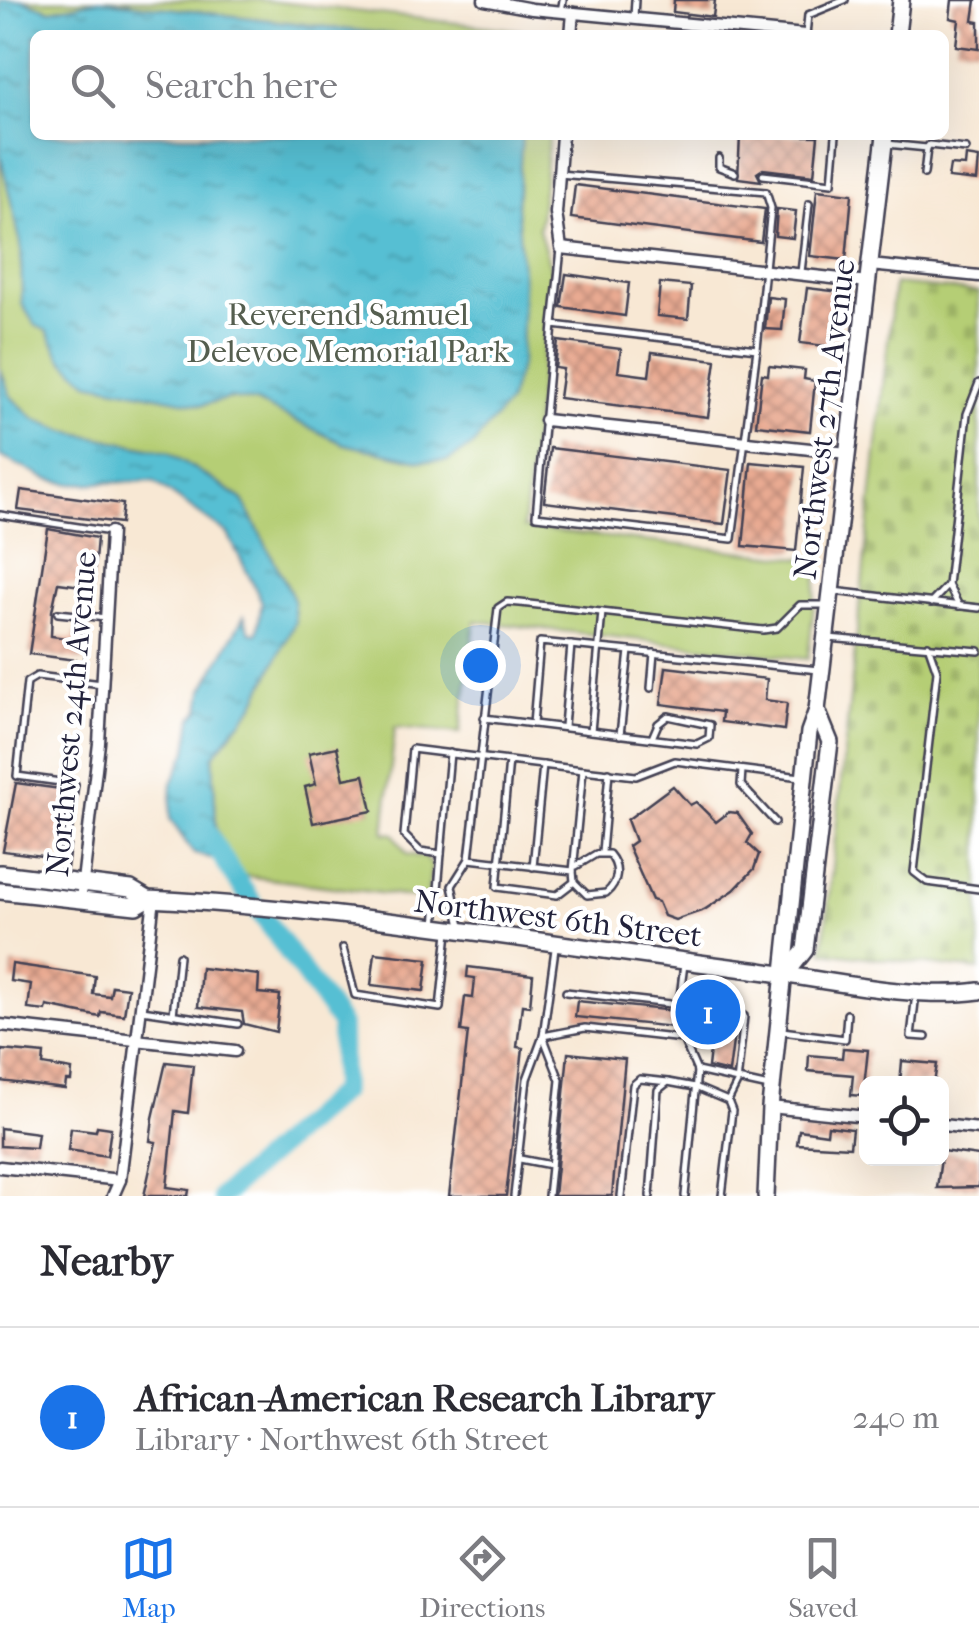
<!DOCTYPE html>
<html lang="en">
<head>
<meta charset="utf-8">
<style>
  body { margin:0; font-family:"IM FELL French Canon",serif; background:#f7f7f7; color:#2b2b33 }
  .controls { position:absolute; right:30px; bottom:30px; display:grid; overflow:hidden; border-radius:15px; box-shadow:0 10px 40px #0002 }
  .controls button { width:90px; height:90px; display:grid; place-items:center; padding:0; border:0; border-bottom:2px solid #e1e1e2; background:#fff; color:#2b2b33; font:50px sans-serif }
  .you { position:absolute; left:480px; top:665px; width:35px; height:35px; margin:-25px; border:8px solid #fff; border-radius:50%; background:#1a73e8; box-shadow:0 0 0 15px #1a73e833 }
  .badge { display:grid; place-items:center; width:65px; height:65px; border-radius:50%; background:#1a73e8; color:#fff; font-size:32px; font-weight:700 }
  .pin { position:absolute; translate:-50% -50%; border:5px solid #fff; box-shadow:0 2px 10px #0006 }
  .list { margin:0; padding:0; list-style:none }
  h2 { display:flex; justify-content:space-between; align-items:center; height:130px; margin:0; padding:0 40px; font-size:42px }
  h2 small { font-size:32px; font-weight:400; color:#7c7c81 }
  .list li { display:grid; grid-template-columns:65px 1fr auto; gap:30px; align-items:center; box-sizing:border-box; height:180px; padding:0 40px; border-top:2px solid #e1e1e2 }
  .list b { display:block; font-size:38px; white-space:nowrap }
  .list p { margin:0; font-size:32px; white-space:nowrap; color:#7c7c81 }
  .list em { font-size:32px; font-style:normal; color:#7c7c81 }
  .icon { flex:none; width:55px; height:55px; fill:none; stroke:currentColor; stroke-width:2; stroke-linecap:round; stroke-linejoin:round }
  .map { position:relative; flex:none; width:979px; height:1196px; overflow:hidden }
  .search { position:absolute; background:#fff; box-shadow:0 10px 40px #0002; left:30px; right:30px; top:30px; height:110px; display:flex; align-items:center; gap:25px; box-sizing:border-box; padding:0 35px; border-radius:15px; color:#7c7c81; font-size:38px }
  .sheet { height:310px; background:#fff }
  nav { display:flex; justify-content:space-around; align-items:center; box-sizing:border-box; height:140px; border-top:2px solid #e1e1e2; background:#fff; font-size:28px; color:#7c7c81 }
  nav a { display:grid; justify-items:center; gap:5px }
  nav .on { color:#1a73e8 }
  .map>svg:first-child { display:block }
  .cemetery { fill:url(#cemetery-stones); stroke:#6c7858; stroke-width:2.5 }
  .park { fill:#b5ce74; stroke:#6c7858; stroke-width:2.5 }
  .water { fill:url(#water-ripples); stroke:#3c7087; stroke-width:2.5 }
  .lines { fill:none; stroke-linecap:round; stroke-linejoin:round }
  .river { stroke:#56bfd3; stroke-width:20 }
  .building { fill:url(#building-cross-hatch) }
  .lane-casing { stroke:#424052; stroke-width:10 }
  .street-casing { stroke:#424052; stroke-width:15 }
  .secondary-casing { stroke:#424052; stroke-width:20 }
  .lane { stroke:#fff; stroke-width:5 }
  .street { stroke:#fff; stroke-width:10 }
  .secondary { stroke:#fff; stroke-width:15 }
  .labels { text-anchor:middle; stroke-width:8; stroke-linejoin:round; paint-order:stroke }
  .park-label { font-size:32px; fill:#555e4f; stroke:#fff }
  .street-label { font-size:32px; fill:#22223b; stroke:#fff }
</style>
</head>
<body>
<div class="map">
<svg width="979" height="1196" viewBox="0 0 979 1196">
  <defs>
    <pattern id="cemetery-stones" width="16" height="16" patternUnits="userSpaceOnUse" patternTransform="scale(2.5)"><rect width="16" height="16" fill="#b5ce74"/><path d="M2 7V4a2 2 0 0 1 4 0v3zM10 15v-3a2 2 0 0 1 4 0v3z" fill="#9bb165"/></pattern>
    <pattern id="water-ripples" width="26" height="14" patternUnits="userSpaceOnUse" patternTransform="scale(2.5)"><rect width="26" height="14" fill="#56bfd3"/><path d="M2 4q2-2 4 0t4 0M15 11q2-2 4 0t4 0" fill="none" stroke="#479bac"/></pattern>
    <pattern id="building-cross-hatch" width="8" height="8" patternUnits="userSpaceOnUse" patternTransform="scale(2.5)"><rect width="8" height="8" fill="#e9aa92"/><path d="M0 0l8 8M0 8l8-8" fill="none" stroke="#bc8a78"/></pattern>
  </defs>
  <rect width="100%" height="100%" fill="#fff"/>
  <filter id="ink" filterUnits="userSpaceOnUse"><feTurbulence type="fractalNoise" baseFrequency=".01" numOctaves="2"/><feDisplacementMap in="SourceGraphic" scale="20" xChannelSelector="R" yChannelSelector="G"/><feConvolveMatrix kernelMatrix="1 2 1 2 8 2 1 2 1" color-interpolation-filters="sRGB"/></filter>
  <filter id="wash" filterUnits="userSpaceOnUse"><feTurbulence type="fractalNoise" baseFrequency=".0048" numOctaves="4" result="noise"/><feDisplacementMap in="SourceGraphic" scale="40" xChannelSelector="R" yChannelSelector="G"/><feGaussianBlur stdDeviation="2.25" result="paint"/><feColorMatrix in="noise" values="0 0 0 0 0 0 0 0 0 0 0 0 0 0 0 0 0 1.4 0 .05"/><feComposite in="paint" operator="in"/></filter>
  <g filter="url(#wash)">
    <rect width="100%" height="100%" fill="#f8e8d4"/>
    <path class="cemetery" d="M894 284 979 292V970L823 952Z"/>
    <path class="park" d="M0 0H261L558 35H35V135H549L539 229 552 273 523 528 819 560 808 659 475 621 460 733 395 727 384 833 394 834 407 854 424 857 432 865 427 899 238 875 216 828 213 756 254 705 295 622 293 597 242 499 168 452 65 431 35 419 11 397 0 369Z"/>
    <g class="water">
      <path d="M0 0H22L51 10 100 0 394 35H35V135H522L517 206 523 284 521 363 508 403 471 447 447 461H420L344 444 256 402 230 398 202 405 88 382 61 358 47 331 35 325 22 304 21 244 0 155Z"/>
      <path d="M0 369 11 397 35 419 65 431 168 452 242 499 293 597 295 622 254 705 213 756 216 828 224 846 210 858 194 854 170 819 172 783 187 751 192 718 200 710 203 690 244 616 250 632 257 633 262 602 228 534 153 481 71 484 47 479 0 456Z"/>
    </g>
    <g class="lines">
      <path class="river" d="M206 830 231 872 341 1025 342 1091 222 1196"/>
    </g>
    <g id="blocks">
      <g class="building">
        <path d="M674 0H715L713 17 673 12Z"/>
        <path d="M952 0H976L973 21 979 22V49L956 46 959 20 950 18Z"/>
        <path d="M740 135 818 136 814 175 763 169 757 173 761 181 738 178Z"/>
        <path d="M966 156 979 158 977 181 948 178 950 165 965 166Z"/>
        <path d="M575 185 765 209 761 242 571 218Z"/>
        <path d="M817 190 852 194 846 260 810 256Z"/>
        <path d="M777 209 796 211 793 238 775 236Z"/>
        <path d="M566 274 629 283 625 316 561 307Z"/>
        <path d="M660 283 691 286 688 319 657 316Z"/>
        <path d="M807 288 841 292 834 347 800 343Z"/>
        <path d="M768 297 785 299 782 330 765 329Z"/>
        <path d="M558 341 621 349 618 372 649 376 652 352 716 360 708 417 559 398 563 369 555 368Z"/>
        <path d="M769 366 805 370 804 379 815 381 810 431 756 425 762 374 768 375Z"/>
        <path d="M550 448 731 470 724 524 544 502Z"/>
        <path d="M751 462 804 467 796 551 743 546Z"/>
        <path d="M21 490 123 504 121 523 18 510Z"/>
        <path d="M48 529 97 538 92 594 81 593 82 586 58 583 52 611 51 636 74 639 75 632 88 634 84 661 29 654Z"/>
        <path d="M666 667 767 679 765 700 787 703 784 730 721 722 722 712 661 704Z"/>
        <path d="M337 747 344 779 364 775 372 811 313 823 305 787 316 784 309 753Z"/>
        <path d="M16 783 68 790 58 858 3 851Z"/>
        <path d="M673 786 690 805 696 802 716 822 729 812 737 813 752 834 747 843 759 854 754 869 734 890 704 910 675 920 664 916 658 902 652 900 628 846 635 841 627 820Z"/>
        <path d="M375 953 428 959 424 991 371 985Z"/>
        <path d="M12 964 95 976 93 994 110 996 112 986 128 988 124 1015 101 1012 100 1017 47 1006 46 1011 28 1009 31 984 10 981Z"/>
        <path d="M468 967 533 975 530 1006 522 1005 517 1047 523 1048 506 1196H449L468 1032 461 1031 465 997 473 998 475 978 467 977Z"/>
        <path d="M201 968 259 975 258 993 280 995 276 1032 244 1024 242 1012 198 1007Z"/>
        <path d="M577 1001 675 1011 673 1027 575 1017Z"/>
        <path d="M714 1014 736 1019 729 1072 708 1067Z"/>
        <path d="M843 1048 868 1050 863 1096 851 1095 853 1075 808 1071 809 1055 842 1058Z"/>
        <path d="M2 1050 44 1054 43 1065 72 1070 71 1081H66L65 1089 0 1081Z"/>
        <path d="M568 1053 625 1059 612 1196H554Z"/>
        <path d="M902 1061 937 1064 934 1084H900Z"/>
        <path d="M166 1062 193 1065 188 1113 175 1111 167 1187 189 1190 188 1196H144L156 1142 150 1141 153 1118Z"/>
        <path d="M97 1126 111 1128 107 1156 68 1150 71 1128 96 1131Z"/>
        <path d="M828 1126 852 1129 850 1147 797 1144 799 1130 827 1134Z"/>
        <path d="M0 1128 38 1133 36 1148 0 1146Z"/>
        <path d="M942 1151 979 1156V1187L937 1188Z"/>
      </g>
    </g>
  </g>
  <g filter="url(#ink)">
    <use href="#blocks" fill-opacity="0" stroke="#424052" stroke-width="2.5"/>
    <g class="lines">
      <defs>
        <g id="lane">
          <path d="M561 12 563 0"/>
          <path d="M634 17 635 0"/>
          <path d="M806 35 808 15 845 0"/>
          <path d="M887 144 927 148 924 174"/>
          <path d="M927 148 929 145 966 149"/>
          <path d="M719 158V167L735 173"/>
          <path d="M559 174 766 192 771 208 757 349"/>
          <path d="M763 175 832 183 836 135"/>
          <path d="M801 272 809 204"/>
          <path d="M553 325 757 349 732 539 536 516Z"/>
          <path d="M553 325 561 249"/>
          <path d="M0 515 111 532"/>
          <path d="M948 585 959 606"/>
          <path d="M833 591 979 608"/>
          <path d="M931 603 948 585 967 414 979 383"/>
          <path d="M58 613 106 618"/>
          <path d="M828 638 979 651"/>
          <path d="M928 645 937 671 914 872 927 882 979 889"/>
          <path d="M651 688 654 653"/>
          <path d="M484 718 697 744 709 738 710 725 668 716 658 724 652 738"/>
          <path d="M533 724 540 642 819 670"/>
          <path d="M564 726 571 645"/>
          <path d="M591 731 602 612"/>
          <path d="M620 735 629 651"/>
          <path d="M450 753 441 854 420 851 404 835 412 749C444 753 477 757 509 761"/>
          <path d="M583 770 636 776 675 761 801 777"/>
          <path d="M742 770 741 785 775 822"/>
          <path d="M602 852 609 772"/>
          <path d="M469 859 573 871 574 882 587 895 606 893C619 882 620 867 609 854H596L576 866"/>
          <path d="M533 867 543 765"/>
          <path d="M573 871 583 770 509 761 497 887 557 895 574 882"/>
          <path d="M62 877 75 784 17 776 27 682 37 676 102 684"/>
          <path d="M435 926 441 854"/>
          <path d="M461 926 452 886 469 859 498 608 507 602 520 603 763 630 777 628 800 605H827"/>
          <path d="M343 948 355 995 440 1008 448 932"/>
          <path d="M566 992 679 1005 684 964"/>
          <path d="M915 1002 911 1036 926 1037"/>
          <path d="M679 1005 730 1009 744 1016 737 1083 728 1101 732 1111 722 1196"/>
          <path d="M681 1007 686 1012 683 1039 697 1071 769 1087"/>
          <path d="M142 1010 238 1024"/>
          <path d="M173 1015 179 956"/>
          <path d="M782 1031 845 1039 847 1014"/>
          <path d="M520 1159 551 1165"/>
          <path d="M514 1196 527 1079 543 1036 585 1028 683 1039"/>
          <path d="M548 1196 560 1080 543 1036 555 949"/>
          <path d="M621 1196 633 1085 640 1079 668 1082"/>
          <path d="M650 1196 658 1090 668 1082 695 1087 728 1101"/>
          <path d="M685 1196 697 1071"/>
        </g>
        <g id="street">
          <path d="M484 0 532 9 805 35"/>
          <path d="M571 35 573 13"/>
          <path d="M562 135 556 213 561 248 868 282"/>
          <path d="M870 265 979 276"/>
          <path d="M545 420 847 453"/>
          <path d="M82 890 99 743 111 532"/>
          <path d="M0 1025 235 1051"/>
          <path d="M770 1107 866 1117"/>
          <path d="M942 1125 979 1129"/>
          <path d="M0 1167 120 1180"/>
          <path d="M113 1196 120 1180 154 899"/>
        </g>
        <g id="secondary">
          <path d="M897 35 901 0"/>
          <path d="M0 873 131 889 148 899C348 909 547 944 745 969 815 977 911 1001 979 991"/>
          <path d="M0 891 136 906 148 899"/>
          <path d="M786 974 805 950 830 742 817 710"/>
          <path d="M766 1196 770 1107 809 732 817 710 885 135"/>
        </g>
      </defs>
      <use href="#lane" class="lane-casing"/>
      <use href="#street" class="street-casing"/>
      <use href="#secondary" class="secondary-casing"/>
      <use href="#lane" class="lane"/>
      <use href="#street" class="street"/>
      <use href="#secondary" class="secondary"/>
    </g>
  </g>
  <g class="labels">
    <g class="park-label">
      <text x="348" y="325">Reverend Samuel<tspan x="348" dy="37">Delevoe Memorial Park</tspan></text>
    </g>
    <g class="street-label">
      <text transform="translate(824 419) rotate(-83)" y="11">Northwest 27th Avenue</text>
      <text transform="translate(71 714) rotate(-85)" y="11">Northwest 24th Avenue</text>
      <text transform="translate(558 918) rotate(7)" y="11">Northwest 6th Street</text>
    </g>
  </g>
</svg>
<div class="controls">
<button><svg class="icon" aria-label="locate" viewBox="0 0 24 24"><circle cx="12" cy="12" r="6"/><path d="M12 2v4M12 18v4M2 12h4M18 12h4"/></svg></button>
</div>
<div class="you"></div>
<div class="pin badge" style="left:708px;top:1012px">1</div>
<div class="search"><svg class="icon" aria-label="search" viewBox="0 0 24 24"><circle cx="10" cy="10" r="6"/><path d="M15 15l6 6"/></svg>Search here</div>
</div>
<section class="sheet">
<h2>Nearby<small></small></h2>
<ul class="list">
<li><span class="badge">1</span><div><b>African-American Research Library</b><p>Library · Northwest 6th Street</p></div><em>240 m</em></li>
</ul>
</section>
<nav>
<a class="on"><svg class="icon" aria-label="map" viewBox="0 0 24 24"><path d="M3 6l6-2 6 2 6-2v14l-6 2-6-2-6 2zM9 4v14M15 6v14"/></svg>Map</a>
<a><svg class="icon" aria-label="directions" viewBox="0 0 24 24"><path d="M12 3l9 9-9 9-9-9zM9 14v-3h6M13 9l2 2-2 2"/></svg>Directions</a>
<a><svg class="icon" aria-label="saved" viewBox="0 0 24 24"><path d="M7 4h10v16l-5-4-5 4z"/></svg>Saved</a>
</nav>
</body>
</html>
